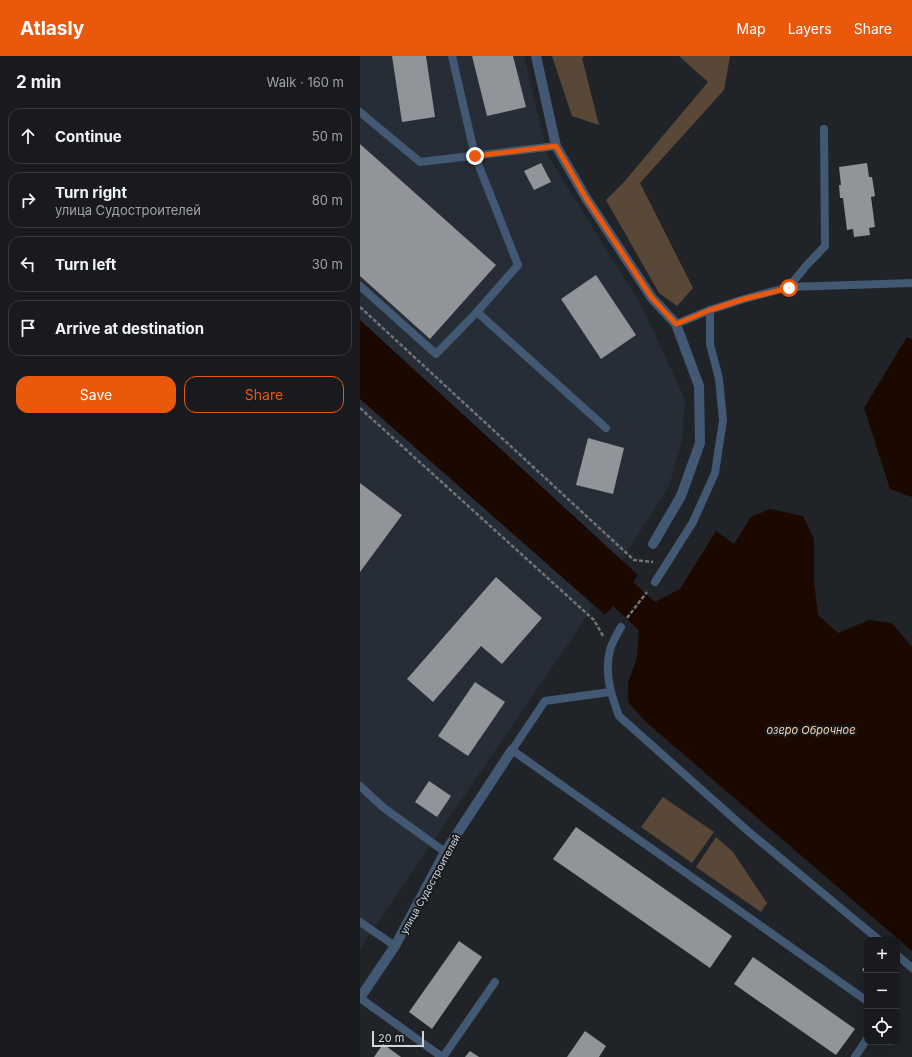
<!DOCTYPE html>
<html lang="en">
<head>
<meta charset="utf-8">
<style>
  body { margin:0; font-family:Inter,sans-serif; background:#212326; color:#f1f3f6 }
  .controls { position:absolute; right:12px; bottom:12px; display:grid; overflow:hidden; border-radius:8px; box-shadow:0 4px 16px #0002 }
  .controls button { width:36px; height:36px; display:grid; place-items:center; padding:0; border:0; border-bottom:1px solid #36383b; background:#181a1d; color:#f1f3f6; font:20px sans-serif }
  .scale { position:absolute; left:12px; bottom:10px; width:52px; box-sizing:border-box; padding-left:4px; border:2px solid #d4d6d9; border-top:0; font-size:11px; line-height:14px; white-space:nowrap; color:#d4d6d9; -webkit-text-stroke:3px #171a1e; paint-order:stroke }
  .stop { position:absolute; width:12px; height:12px; margin:-9px; border:3px solid #ea580c; border-radius:50%; background:#fff }
  .stop.end { background:#ea580c; border-color:#fff; box-shadow:0 1px 4px #0008 }
  .list { margin:0; padding:0; list-style:none }
  h2 { display:flex; justify-content:space-between; align-items:center; height:52px; margin:0; padding:0 16px; font-size:17px }
  h2 small { font-size:13px; font-weight:400; color:#9fa1a4 }
  .list li { display:grid; grid-template-columns:26px 1fr auto; gap:12px; align-items:center; box-sizing:border-box; height:56px; margin:0 8px 8px; padding:0 8px; border:1px solid #36383b; border-radius:12px }
  .list b { display:block; font-size:15px; white-space:nowrap }
  .list p { margin:0; font-size:13px; white-space:nowrap; color:#9fa1a4 }
  .list em { font-size:13px; font-style:normal; color:#9fa1a4 }
  .actions { display:flex; gap:8px; padding:12px 16px }
  .actions a { flex:1; padding:9px 0; border:1px solid #ea580c; border-radius:12px; text-align:center; font-size:14px; color:#ea580c }
  .actions .main { background:#ea580c; color:#fff }
  .icon { flex:none; width:22px; height:22px; fill:none; stroke:currentColor; stroke-width:2; stroke-linecap:round; stroke-linejoin:round }
  .map { position:relative; flex:none; width:552px; height:1001px; overflow:hidden }
  header { display:flex; align-items:center; gap:24px; box-sizing:border-box; height:56px; padding:0 20px; background:#ea580c; color:#fff }
  header strong { font-size:19px }
  nav { display:flex; gap:22px; margin-inline-start:auto; font-size:14px }
  main { display:flex }
  aside { flex:1; background:#181a1d }
  .map>svg:first-child { display:block }
  .built { fill:#262d36 }
  .green { fill:#594838 }
  .water { fill:#1b0900 }
  .building { fill:#91959a }
  .lines { fill:none; stroke-linecap:round; stroke-linejoin:round }
  .path { stroke:#717477; stroke-width:2.5; stroke-dasharray:4 2; stroke-linecap:butt }
  .service { stroke:#425873; stroke-width:8 }
  .minor { stroke:#425873; stroke-width:10 }
  .route { stroke:#ea580c; stroke-width:5 }
  .labels { text-anchor:middle; stroke-width:4; stroke-linejoin:round; paint-order:stroke }
  .street-label { font-size:10px; fill:#d4d6d9; stroke:#171a1e }
  .water-label { font-size:11px; font-style:italic; fill:#fcd2ad; stroke:#171a1e }
</style>
</head>
<body>
<header>
<strong>Atlasly</strong>
<nav><a>Map</a><a>Layers</a><a>Share</a></nav>
</header>
<main>
<aside>
<h2>2 min<small>Walk · 160 m</small></h2>
<ul class="list">
<li><svg class="icon" aria-label="ahead" viewBox="0 0 24 24"><path d="M12 20V5M6 11l6-6 6 6"/></svg><div><b>Continue</b></div><em>50 m</em></li>
<li><svg class="icon" aria-label="right" viewBox="0 0 24 24"><path d="M7 20v-9h11M14 6l5 5-5 5"/></svg><div><b>Turn right</b><p>улица Судостроителей</p></div><em>80 m</em></li>
<li><svg class="icon" aria-label="left" viewBox="0 0 24 24"><path d="M17 20v-9H6M10 6l-5 5 5 5"/></svg><div><b>Turn left</b></div><em>30 m</em></li>
<li><svg class="icon" aria-label="arrive" viewBox="0 0 24 24"><path d="M6 21V4h12l-3 4 3 4H6"/></svg><div><b>Arrive at destination</b></div></li>
</ul>
<div class="actions"><a class="main">Save</a><a>Share</a></div>
</aside>
<div class="map">
<svg width="552" height="1001" viewBox="0 0 552 1001">
  <rect width="100%" height="100%" fill="#202327"/>
  <path class="built" d="M0 0H164L188 100 281 249 325 343 322 384 309 430 221 569 0 892Z"/>
  <g class="green">
    <path d="M192 0H225L222 2 239 69 212 60Z"/>
    <path d="M319 0H370L364 34 280 127 333 232 317 250 299 237 246 144 264 126 348 26Z"/>
    <path d="M303 741 354 776 332 807 281 771Z"/>
    <path d="M356 781 373 796 407 847 401 856 336 811Z"/>
  </g>
  <g class="water">
    <path d="M0 264 278 519 273 526 295 546 320 533 356 475 374 488 391 461 410 453 443 460 454 483V525L458 559 478 577 509 564 532 567 552 591V895L286 666 268 646V627L277 602 279 574 253 550 245 559 0 343Z"/>
    <path d="M547 281 552 283V441L530 433 504 352Z"/>
  </g>
  <g class="building">
    <path d="M32 0H66L75 61 42 66Z"/>
    <path d="M112 0H153L166 51 127 60Z"/>
    <path d="M0 88 136 209 70 283 0 220Z"/>
    <path d="M181 107 191 126 174 134 164 115Z"/>
    <path d="M507 107 509 121H512L515 140 511 141 515 171 509 172 510 179 494 181 493 173 487 174 483 142H480L479 129H481L479 111Z"/>
    <path d="M236 219 276 279 241 303 201 243Z"/>
    <path d="M228 382 264 392 253 438 216 429Z"/>
    <path d="M0 427 42 459 0 516Z"/>
    <path d="M136 521 182 562 142 608 121 590 73 646 47 623Z"/>
    <path d="M115 626 145 646 108 700 78 680Z"/>
    <path d="M69 725 91 740 77 761 55 746Z"/>
    <path d="M216 771 372 880 350 912 193 803Z"/>
    <path d="M99 885 122 901 72 973 49 956Z"/>
    <path d="M393 901 495 973 476 999 374 928Z"/>
    <path d="M507 907V918L502 914Z"/>
    <path d="M225 975 246 990 239 1001H207Z"/>
    <path d="M23 988 41 1001H14Z"/>
    <path d="M110 995 119 1001H105Z"/>
  </g>
  <g class="lines">
    <g class="path">
      <path d="M0 251 274 504 293 506"/>
      <path d="M0 352 234 564 243 580"/>
      <path d="M267 562 287 536"/>
    </g>
    <g class="service">
      <path d="M92 0 115 100 158 209 117 256 246 372"/>
      <path d="M0 56 60 106 196 90"/>
      <path d="M0 230 76 298 117 256"/>
      <path d="M429 231 446 210 465 190 464 73"/>
      <path d="M316 268 350 254 384 243 429 231 552 227"/>
      <path d="M295 526 333 466 355 417 363 364 359 323 350 288V254"/>
      <path d="M261 571C257 578 252 586 250 594 244 616 251 639 259 660L389 776 519 884"/>
      <path d="M250 636 185 645 152 694 507 945"/>
      <path d="M0 730 24 752 85 796"/>
      <path d="M0 866 35 890"/>
      <path d="M537 899 552 912"/>
      <path d="M0 942 82 1001"/>
      <path d="M83 1001 135 926"/>
      <path d="M495 1001 507 983"/>
    </g>
    <g class="minor">
      <path d="M176 0 196 90 226 142 292 242 316 268 339 330 340 387 321 440 293 488"/>
      <path d="M0 942 35 890 85 796 152 694"/>
    </g>
  </g>
  <g class="lines">
    <path class="route" d="M115 100 196 90 226 142 292 242 316 268 350 254 384 243 429 232"/>
  </g>
  <g class="labels">
    <g class="street-label">
      <text transform="translate(70 828) rotate(-61)" y="4">улица Судостроителей</text>
    </g>
    <g class="water-label">
      <text x="451" y="678">озеро Оброчное</text>
    </g>
  </g>
</svg>
<div class="controls">
<button>+</button>
<button>−</button>
<button><svg class="icon" aria-label="locate" viewBox="0 0 24 24"><circle cx="12" cy="12" r="6"/><path d="M12 2v4M12 18v4M2 12h4M18 12h4"/></svg></button>
</div>
<div class="scale">20 m</div>
<div class="stop" style="left:429px;top:232px"></div>
<div class="stop end" style="left:115px;top:100px"></div>
</div>
</main>
</body>
</html>
